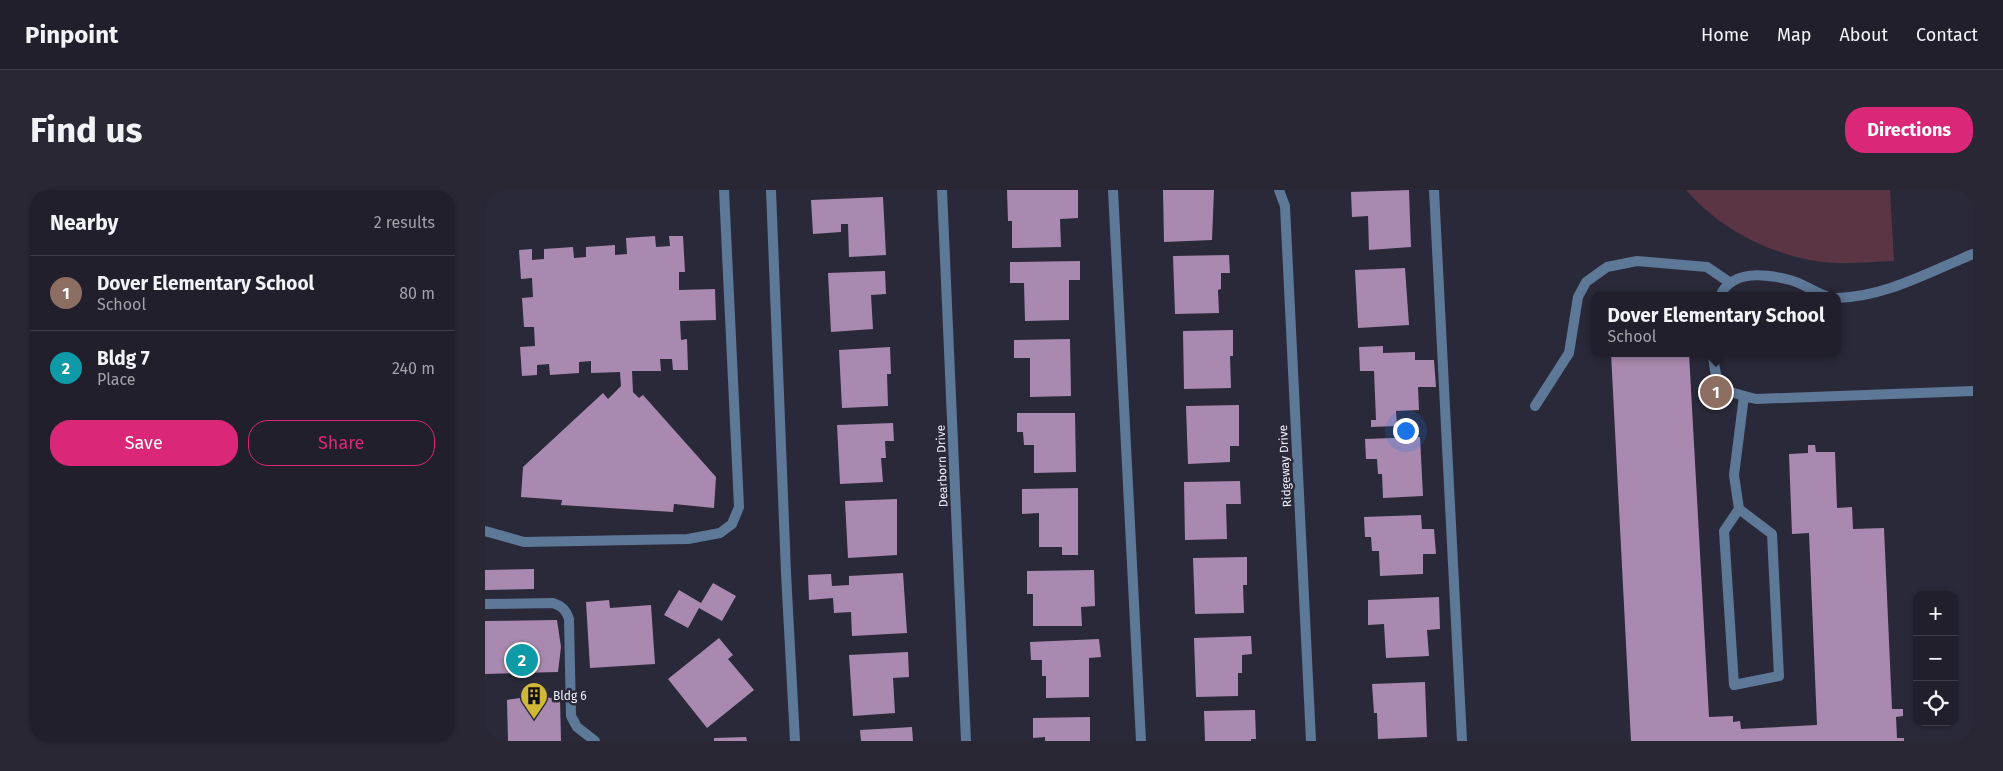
<!DOCTYPE html>
<html lang="en">
<head>
<meta charset="utf-8">
<style>
  body { margin:0; font-family:"Fira Sans",sans-serif; background:#282733; color:#f1f3f6 }
  .controls { position:absolute; right:15px; bottom:15px; display:grid; overflow:hidden; border-radius:10px; box-shadow:0 1px 4px #0004 }
  .controls button { width:45px; height:45px; display:grid; place-items:center; padding:0; border:0; border-bottom:1px solid #3d3d47; background:#201f2b; color:#f1f3f6; font:25px sans-serif }
  .you { position:absolute; left:920px; top:240px; width:18px; height:18px; margin:-12px; border:4px solid #fff; border-radius:50%; background:#1a73e8; box-shadow:0 0 0 8px #1a73e833 }
  .badge { display:grid; place-items:center; width:32px; height:32px; border-radius:50%; background:#db2777; color:#fff; font-size:16px; font-weight:700 }
  .pin { position:absolute; translate:-50% -50%; border:2px solid #fff; box-shadow:0 1px 5px #0006 }
  .popup { position:absolute; left:1106px; top:102px; width:250px; height:65px; box-sizing:border-box; display:grid; place-content:center; border-radius:10px; background:#201f2b; filter:drop-shadow(0 1px 4px #0005); font-size:16px; white-space:nowrap; color:#a2a2a9 }
  .popup b { font-size:19px; color:#f1f3f6 }
  .popup::after { content:''; position:absolute; left:50%; top:100%; margin-left:-10px; border:10px solid transparent; border-top-color:#201f2b }
  .list { margin:0; padding:0; list-style:none }
  h2 { display:flex; justify-content:space-between; align-items:center; height:65px; margin:0; padding:0 20px; font-size:21px }
  h2 small { font-size:16px; font-weight:400; color:#a2a2a9 }
  .list li { display:grid; grid-template-columns:32px 1fr auto; gap:15px; align-items:center; box-sizing:border-box; height:75px; padding:0 20px; border-top:1px solid #3d3d47 }
  .list b { display:block; font-size:19px; white-space:nowrap }
  .list p { margin:0; font-size:16px; white-space:nowrap; color:#a2a2a9 }
  .list em { font-size:16px; font-style:normal; color:#a2a2a9 }
  .actions { display:flex; gap:10px; padding:15px 20px }
  .actions a { flex:1; padding:11px 0; border:1px solid #db2777; border-radius:20px; text-align:center; font-size:18px; color:#db2777 }
  .actions .main { background:#db2777; color:#fff }
  .icon { flex:none; width:28px; height:28px; fill:none; stroke:currentColor; stroke-width:2; stroke-linecap:round; stroke-linejoin:round }
  .map { position:relative; flex:none; width:1488px; height:551px; overflow:hidden; border-radius:20px }
  header { display:flex; align-items:center; gap:30px; box-sizing:border-box; height:70px; padding:0 25px; background:#201f2b; border-bottom:1px solid #3d3d47 }
  header strong { font-size:24px }
  nav { display:flex; gap:28px; margin-inline-start:auto; font-size:18px }
  .intro { display:flex; align-items:center; justify-content:space-between; box-sizing:border-box; height:120px; padding:0 30px }
  h1 { margin:0; font-size:35px }
  .button { padding:12px 22px; border-radius:20px; background:#db2777; color:#fff; font-size:18px; font-weight:700 }
  main { display:flex; gap:30px; padding:0 30px }
  aside { flex:1; background:#201f2b; border-radius:20px; box-shadow:0 1px 4px #0004 }
  .map>svg:first-child { display:block }
  .green { fill:#5b3544 }
  .building { fill:#aa89b0 }
  .lines { fill:none; stroke-linecap:round; stroke-linejoin:round }
  .lane { stroke:#5e7897; stroke-width:10 }
  .street { stroke:#5e7897; stroke-width:10 }
  .labels { text-anchor:middle; stroke-width:5; stroke-linejoin:round; paint-order:stroke }
  .street-label { font-size:12px; fill:#f2f2fd; stroke:#2a2939 }
  .poi-label { font-size:12px; fill:#f2f2fd; stroke:#2a2939; text-anchor:start }
</style>
</head>
<body>
<header>
<strong>Pinpoint</strong>
<nav><a>Home</a><a>Map</a><a>About</a><a>Contact</a></nav>
</header>
<div class="intro"><h1>Find us</h1><a class="button">Directions</a></div>
<main>
<aside>
<h2>Nearby<small>2 results</small></h2>
<ul class="list">
<li><span class="badge" style="background:#8d6e63">1</span><div><b>Dover Elementary School</b><p>School</p></div><em>80 m</em></li>
<li><span class="badge" style="background:#0f9aa8">2</span><div><b>Bldg 7</b><p>Place</p></div><em>240 m</em></li>
</ul>
<div class="actions"><a class="main">Save</a><a>Share</a></div>
</aside>
<div class="map">
<svg width="1488" height="551" viewBox="0 0 1488 551">
  <rect width="100%" height="100%" fill="#2a2939"/>
  <path class="green" d="M1201 0H1405L1409 71C1383 72 1356 75 1331 71 1282 63 1234 38 1201 0Z"/>
  <g class="building">
    <path d="M522 0H593V28L575 29 576 57 527 58V31H523Z"/>
    <path d="M678 0H729L727 50 679 52Z"/>
    <path d="M924 0 926 57 884 60 883 26 867 27 866 2Z"/>
    <path d="M398 7 401 65 364 67 363 34H356V42L328 44 326 10Z"/>
    <path d="M170 46 171 57 185 56 184 46H198L200 82H194V100L230 99 231 130 195 131 196 150 202 149 203 180H188L187 169H175L176 181H147L148 202 154 208 158 205 231 287 229 318 189 314 188 322 76 315 77 310 36 307 38 277 118 203 123 209 136 196 135 182 106 183V171L94 172V183L65 185 64 174 52 175V185L37 186 35 157 50 156 49 137H39L37 108 48 107 47 88 36 89 34 60 47 59V70L59 69V59L88 57 89 68 101 67V57L130 55V65L142 64 141 48Z"/>
    <path d="M744 65 745 83H736V99L733 100 734 123 690 124 688 66Z"/>
    <path d="M595 71V90H584V130L540 131 539 93H525V72Z"/>
    <path d="M920 78 924 135 873 138 870 80Z"/>
    <path d="M400 81 401 104 386 105 388 139 346 142 343 83Z"/>
    <path d="M1201 103V106H1169V104Z"/>
    <path d="M748 140V166H745L746 198 699 199 698 141Z"/>
    <path d="M585 149 586 206 545 207V168H529V150Z"/>
    <path d="M898 156V163L930 162V170H949L951 197H933L934 220 911 221 912 236 886 237V230H891L889 181H875L874 157Z"/>
    <path d="M405 157 406 184H402L403 216 357 218 354 160Z"/>
    <path d="M1126 163H1204L1224 527 1248 526V532L1255 531 1256 539 1332 535 1324 343 1307 344 1304 264 1323 263V255H1330L1331 262H1350L1352 318 1367 317 1368 339 1399 338 1407 519H1418V526L1411 527 1412 548H1419V551H1146Z"/>
    <path d="M754 215V256H745V272L703 274 701 216Z"/>
    <path d="M532 223H590L591 282 549 283V255H539L538 242H532Z"/>
    <path d="M408 233 409 251H400L401 268H396L398 292 355 294 352 235Z"/>
    <path d="M935 247 938 306 898 308 897 284H893L892 269H881L880 249Z"/>
    <path d="M755 291 756 314H741L742 349 700 350 699 292Z"/>
    <path d="M593 298V365H577V357H554V323L537 324V299Z"/>
    <path d="M412 309V365L363 368 360 311Z"/>
    <path d="M936 325 937 339H949L951 364H938V384L895 386 894 361H887L886 347H880L879 327Z"/>
    <path d="M762 367V395H758L759 423 710 424 708 368Z"/>
    <path d="M49 379V399L0 400V380Z"/>
    <path d="M609 380 610 416 596 417 597 436H548V404H542V381Z"/>
    <path d="M418 383 422 443 367 446 366 422 349 423 348 408 324 410 323 385 346 384 347 396 364 395V386Z"/>
    <path d="M228 393 251 406 237 431 214 418 203 438 179 425 194 400 216 413Z"/>
    <path d="M954 407 955 439 942 440 944 466 901 468 899 434 883 435V410Z"/>
    <path d="M124 410 125 418 166 415 170 474 105 478 101 412Z"/>
    <path d="M72 430 76 457 73 482 0 484V431Z"/>
    <path d="M766 446 767 464 757 465V483H753V506L711 507 709 448Z"/>
    <path d="M234 448 248 465 243 469 269 500 222 538 183 489Z"/>
    <path d="M614 449 616 467 604 468V507L561 508V486H557V470H546L545 452Z"/>
    <path d="M423 462 424 487 408 488 410 523 368 526 364 465Z"/>
    <path d="M940 492 942 547 893 549 892 523H889L887 494Z"/>
    <path d="M49 506 75 509 76 551H23L22 510Z"/>
    <path d="M770 520 771 549H766V551H720L719 521Z"/>
    <path d="M605 527V551H560V547L548 548V528Z"/>
    <path d="M427 537 428 551H376L375 540Z"/>
    <path d="M261 547 262 551H229V548Z"/>
  </g>
  <g class="lines">
    <g class="lane">
      <path d="M286 0 301 383 310 551"/>
      <path d="M628 0 656 551"/>
      <path d="M949 0 977 551"/>
      <path d="M1235 106C1247 79 1281 84 1305 90 1317 93 1329 102 1341 106"/>
      <path d="M1352 108C1400 107 1444 82 1488 64"/>
      <path d="M1228 163C1231 201 1236 200 1271 209L1488 201"/>
      <path d="M1050 216 1084 163 1093 107 1101 92 1122 77 1152 71 1222 77 1244 92"/>
      <path d="M1254 319 1287 344 1294 486 1249 495 1239 341 1254 319 1249 285 1259 206"/>
      <path d="M0 341 39 352 203 349 235 343 247 334 254 317 239 0"/>
      <path d="M0 414 68 413C77 416 81 420 84 429L86 526 92 537 110 551"/>
    </g>
    <g class="street">
      <path d="M457 0 481 551"/>
      <path d="M794 0 800 16 826 551"/>
    </g>
  </g>
  <defs>
    <symbol id="building-pin" viewBox="-11 -11 22 30"><path d="M0 17L-7.5 6A9.5 9.5 0 1 1 7.5 6Z" fill="#d0b736" stroke="#2a2939"/><path d="M-4-6H4V6H1V3H-1V6H-4ZM-2.5-4.3h1.7v1.8h-1.7ZM.8-4.3h1.7v1.8H.8ZM-2.5-1h1.7V.8h-1.7ZM.8-1h1.7V.8H.8Z" fill="#111"/></symbol>
  </defs>
  <g fill-rule="evenodd">
    <use href="#building-pin" x="33" y="490" width="32" height="43"/>
  </g>
  <g class="labels">
    <g class="street-label">
      <text transform="translate(457 276) rotate(-92)" y="4">Dearborn Drive</text>
      <text transform="translate(800 276) rotate(-93)" y="4">Ridgeway Drive</text>
    </g>
    <g class="poi-label">
      <text x="68" y="510">Bldg 6</text>
    </g>
  </g>
</svg>
<div class="controls">
<button>+</button>
<button>−</button>
<button><svg class="icon" aria-label="locate" viewBox="0 0 24 24"><circle cx="12" cy="12" r="6"/><path d="M12 2v4M12 18v4M2 12h4M18 12h4"/></svg></button>
</div>
<div class="you"></div>
<div class="pin badge" style="left:1231px;top:202px;background:#8d6e63">1</div>
<div class="popup"><b>Dover Elementary School</b>School</div>
<div class="pin badge" style="left:37px;top:470px;background:#0f9aa8">2</div>
</div>
</main>
</body>
</html>
